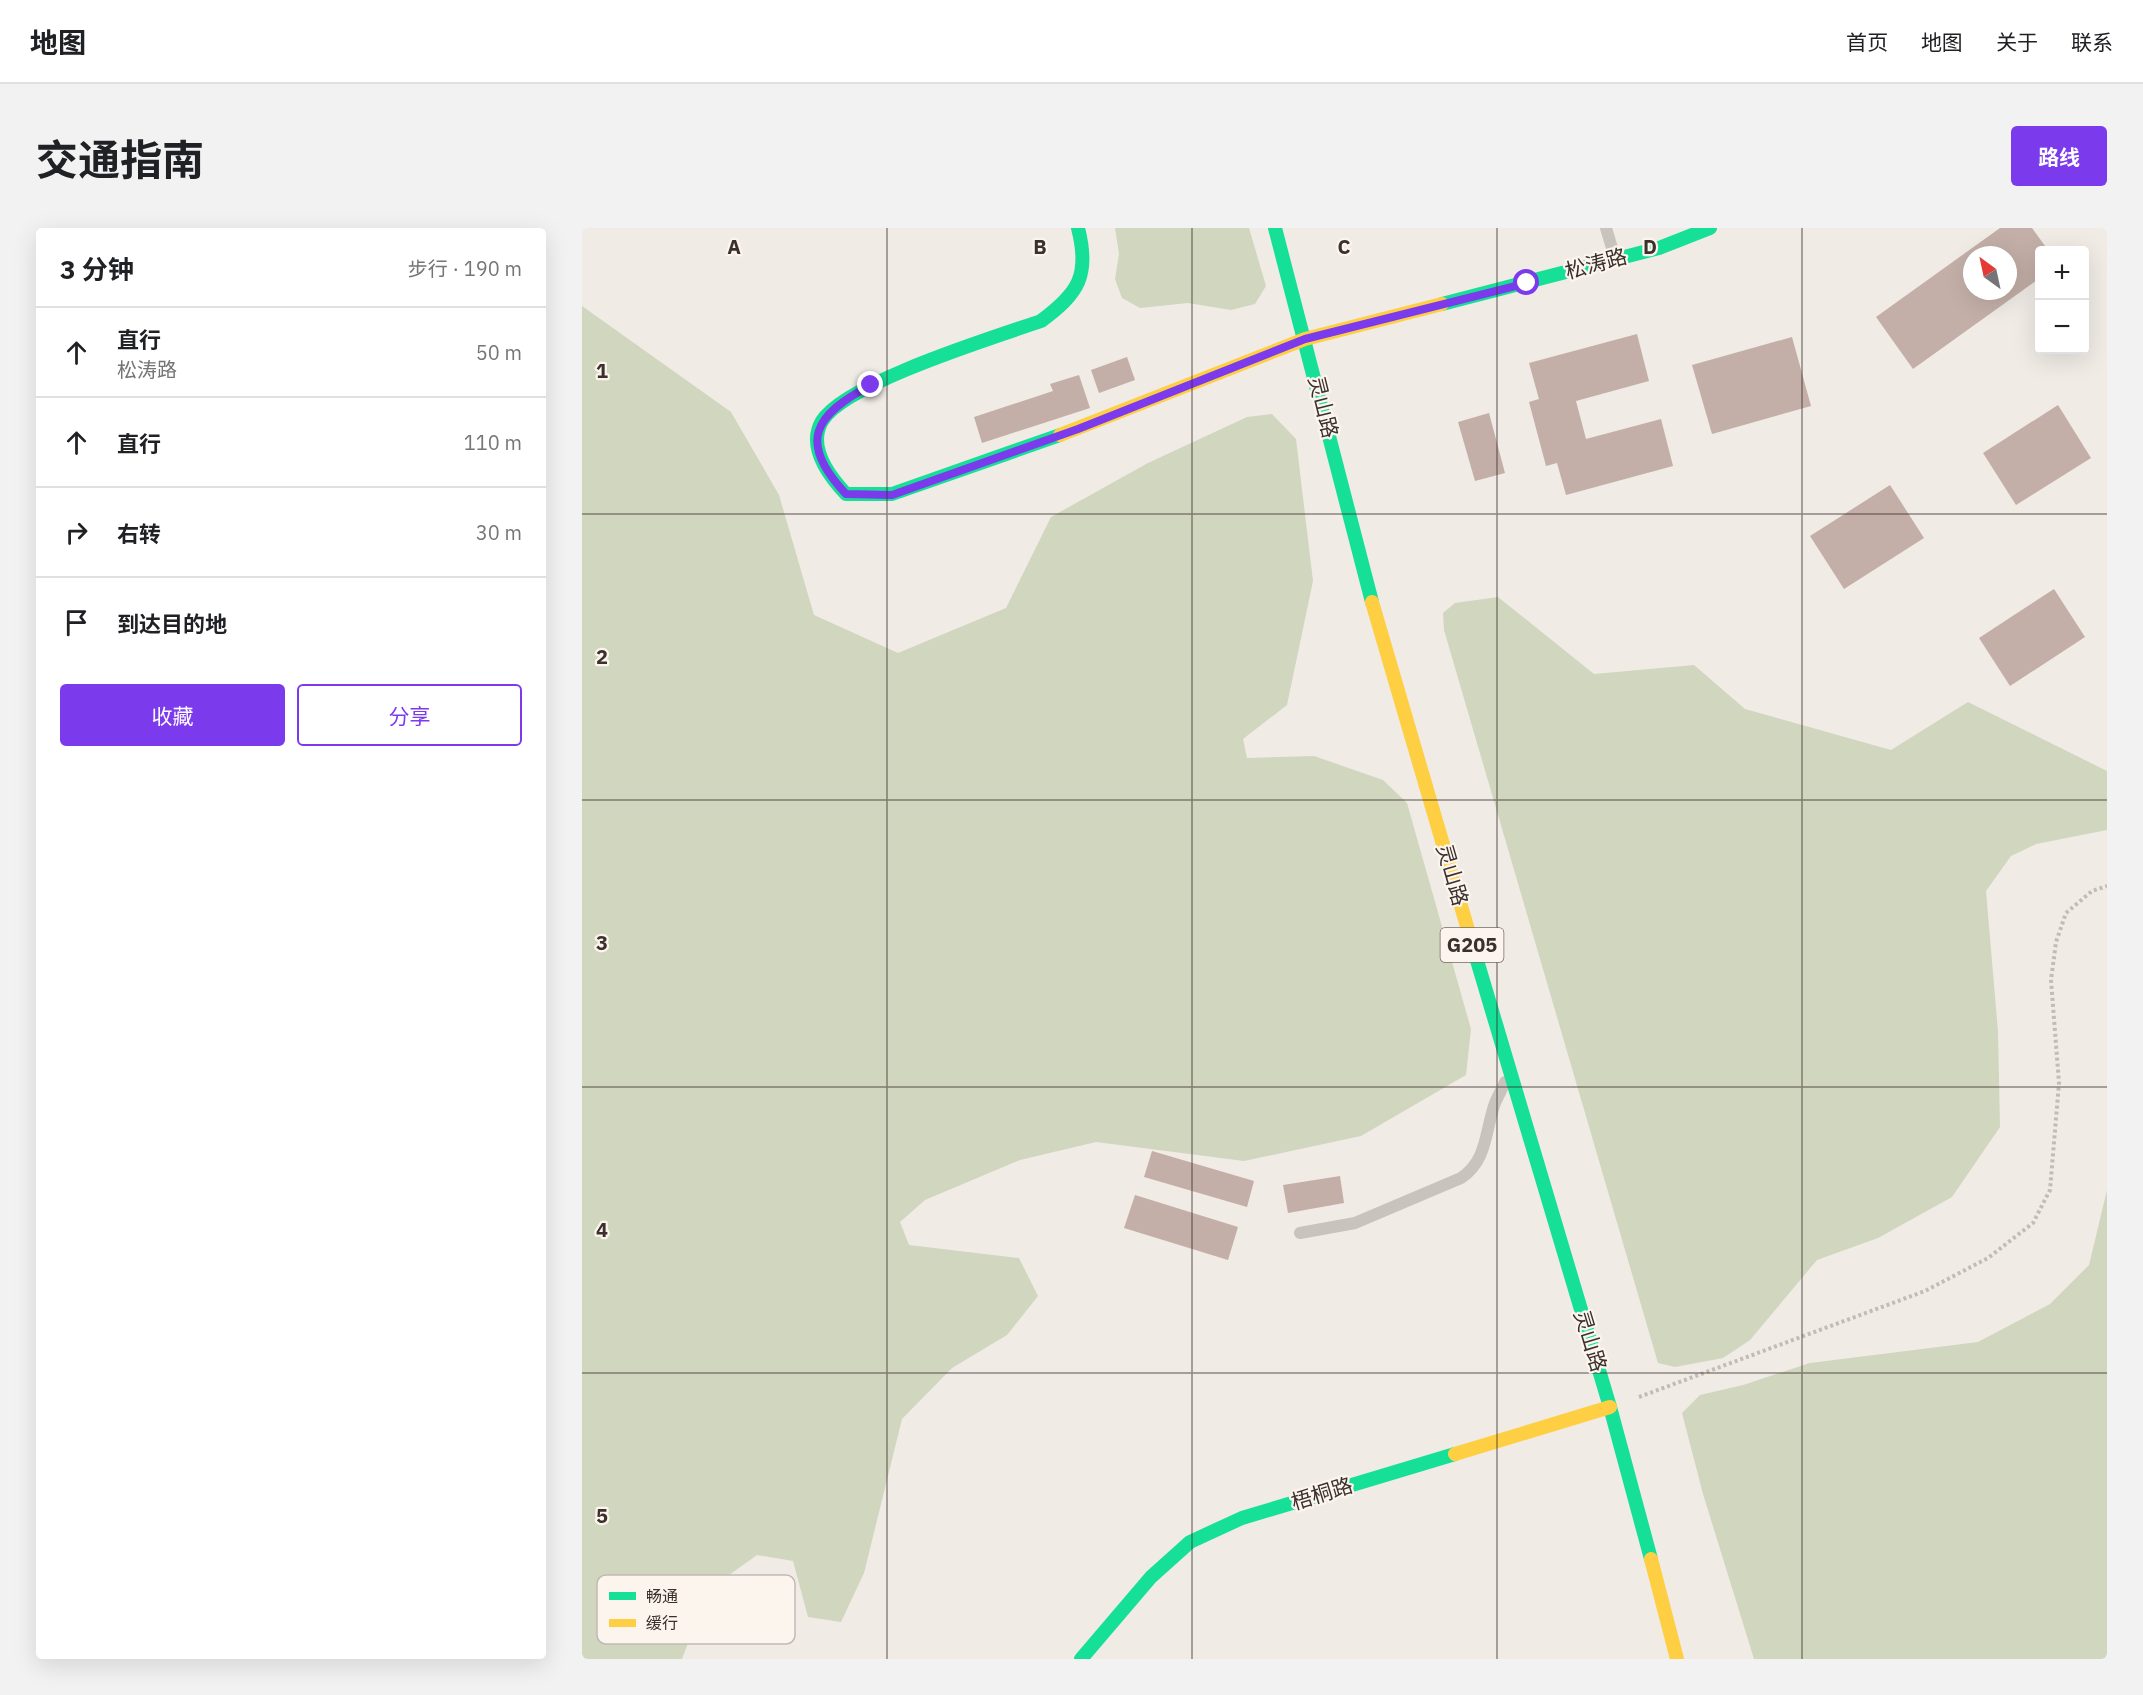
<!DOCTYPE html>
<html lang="zh">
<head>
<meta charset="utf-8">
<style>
  body { margin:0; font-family:"IBM Plex Sans","Noto Sans SC",sans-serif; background:#f2f2f2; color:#202124 }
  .controls { position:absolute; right:18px; top:18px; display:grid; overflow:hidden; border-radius:6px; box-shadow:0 6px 24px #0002 }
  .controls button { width:54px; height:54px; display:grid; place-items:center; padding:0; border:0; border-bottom:2px solid #e0e0e0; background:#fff; color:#202124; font:30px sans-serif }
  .compass { position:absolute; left:1381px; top:18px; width:54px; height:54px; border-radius:50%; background:#fff; box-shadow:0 6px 24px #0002; rotate:327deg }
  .stop { position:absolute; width:18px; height:18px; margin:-14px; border:4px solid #7c3aed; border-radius:50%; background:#fff }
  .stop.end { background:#7c3aed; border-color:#fff; box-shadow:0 2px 6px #0008 }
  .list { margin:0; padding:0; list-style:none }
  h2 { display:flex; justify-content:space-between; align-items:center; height:78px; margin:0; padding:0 24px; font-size:26px }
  h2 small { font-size:20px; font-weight:400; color:#757577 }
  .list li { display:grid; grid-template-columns:39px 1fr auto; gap:18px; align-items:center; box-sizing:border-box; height:90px; padding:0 24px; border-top:2px solid #e0e0e0 }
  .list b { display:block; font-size:22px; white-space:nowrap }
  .list p { margin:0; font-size:20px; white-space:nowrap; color:#757577 }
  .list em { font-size:20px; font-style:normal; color:#757577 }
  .actions { display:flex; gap:12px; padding:18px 24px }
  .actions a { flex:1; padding:14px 0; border:2px solid #7c3aed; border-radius:6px; text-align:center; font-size:21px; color:#7c3aed }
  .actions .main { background:#7c3aed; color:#fff }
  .icon { flex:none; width:33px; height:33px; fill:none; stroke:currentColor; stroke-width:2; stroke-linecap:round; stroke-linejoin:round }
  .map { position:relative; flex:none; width:1525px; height:1431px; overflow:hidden; border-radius:6px }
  header { display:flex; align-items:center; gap:36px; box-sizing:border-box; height:84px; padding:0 30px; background:#fff; border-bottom:2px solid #e0e0e0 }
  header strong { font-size:28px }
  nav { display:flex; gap:33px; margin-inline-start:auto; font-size:21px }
  .intro { display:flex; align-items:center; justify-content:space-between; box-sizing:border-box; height:144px; padding:0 36px }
  h1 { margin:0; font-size:42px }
  .button { padding:15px 27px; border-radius:6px; background:#7c3aed; color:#fff; font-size:21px; font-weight:700 }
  main { display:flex; gap:36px; padding:0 36px }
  aside { flex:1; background:#fff; border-radius:6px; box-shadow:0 6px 24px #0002 }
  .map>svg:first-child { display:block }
  .green { fill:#d1d6bf }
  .building { fill:#c3afa7; fill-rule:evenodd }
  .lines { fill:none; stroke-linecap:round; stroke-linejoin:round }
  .path { stroke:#c2bbb6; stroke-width:4; stroke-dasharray:3 3; stroke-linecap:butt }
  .lane { stroke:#c9c3be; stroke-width:12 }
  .fast { stroke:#16e098; stroke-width:14 }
  .slow { stroke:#ffcf43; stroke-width:14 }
  .route { stroke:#7c3aed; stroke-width:8 }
  .grid { fill:none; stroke:#3b302b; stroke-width:1.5; stroke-opacity:0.55 }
  .labels { text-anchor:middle; stroke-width:4.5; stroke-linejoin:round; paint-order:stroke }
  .shield { fill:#fbf5ee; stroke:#756b66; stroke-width:1.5 }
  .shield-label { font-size:20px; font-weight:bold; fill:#3b302b }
  .street-label { font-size:21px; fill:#3b302b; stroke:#fbf5ee }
  .key { fill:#fbf5ee; stroke:#c1bab4; stroke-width:1.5 }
  .key-label { font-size:16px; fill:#3b302b }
  .grid-label { font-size:20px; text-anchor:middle; font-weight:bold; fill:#3b302b; stroke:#fbf5ee; stroke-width:4.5; stroke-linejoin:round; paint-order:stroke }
</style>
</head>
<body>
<header>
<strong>地图</strong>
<nav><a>首页</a><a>地图</a><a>关于</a><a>联系</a></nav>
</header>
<div class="intro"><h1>交通指南</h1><a class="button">路线</a></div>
<main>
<aside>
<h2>3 分钟<small>步行 · 190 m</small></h2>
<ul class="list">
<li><svg class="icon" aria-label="ahead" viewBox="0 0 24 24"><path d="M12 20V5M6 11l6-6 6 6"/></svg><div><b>直行</b><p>松涛路</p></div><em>50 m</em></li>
<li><svg class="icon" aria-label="ahead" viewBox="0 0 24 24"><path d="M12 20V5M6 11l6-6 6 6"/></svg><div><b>直行</b></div><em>110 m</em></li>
<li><svg class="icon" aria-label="right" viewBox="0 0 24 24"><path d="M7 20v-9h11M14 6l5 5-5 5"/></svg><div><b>右转</b></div><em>30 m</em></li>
<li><svg class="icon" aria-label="arrive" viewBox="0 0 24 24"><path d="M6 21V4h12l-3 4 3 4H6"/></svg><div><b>到达目的地</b></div></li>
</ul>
<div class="actions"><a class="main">收藏</a><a>分享</a></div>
</aside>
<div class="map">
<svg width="1525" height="1431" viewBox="0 0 1525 1431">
  <rect width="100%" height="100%" fill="#f0ebe5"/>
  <g class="green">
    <path d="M533 0H667L684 58 673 76 649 82 606 75 558 80 540 70 533 51 537 26Z"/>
    <path d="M0 78 149 184 197 267 232 387 316 425 424 380 469 289 566 235 665 189 690 186 714 211 731 353 705 477 661 511 665 530 732 528 801 552 825 575 889 801 884 847 779 908 662 933 514 914 438 932 343 972 318 994 327 1017 437 1030 456 1068 425 1107 370 1140 320 1191 282 1345 259 1394 226 1389 211 1333 175 1327 126 1362 100 1431H0Z"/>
    <path d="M916 369 1012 446 1112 437 1163 481 1309 522 1386 474 1525 543V602L1454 616 1429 628 1404 663 1416 803 1418 899 1370 969 1296 1010 1235 1032 1168 1112 1141 1130 1093 1139 1076 1135 862 402 861 385 873 375Z"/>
    <path d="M1525 962V1431H1172L1121 1266 1100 1185 1118 1167 1161 1157 1228 1135 1396 1114 1468 1076 1507 1037Z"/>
  </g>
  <g class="building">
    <path d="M1418 0H1450L1466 22H1458V50L1331 141 1294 89ZM1390 27H1426V63H1390Z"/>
    <path d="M1055 106 1067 153 994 173 1004 211 1079 191 1091 238 984 267 975 235 964 238 947 174 957 171 947 135Z"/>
    <path d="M1210 109 1229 178 1130 206 1110 137Z"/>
    <path d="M545 129 553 152 517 165 509 142Z"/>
    <path d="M497 147 508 180 400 215 392 189 471 163 468 156Z"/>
    <path d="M1476 177 1509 230 1434 277 1401 225Z"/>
    <path d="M907 185 923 245 893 253 876 194Z"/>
    <path d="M1308 257 1342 310 1262 361 1228 308Z"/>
    <path d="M1472 361 1503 409 1428 458 1397 410Z"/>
    <path d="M570 923 672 953 665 979 562 949Z"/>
    <path d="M758 948 762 975 706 985 701 957Z"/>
    <path d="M553 967 656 999 646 1032 542 1000Z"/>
  </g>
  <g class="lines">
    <path class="path" d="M1057 1169 1343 1063 1406 1030 1451 995 1468 962 1477 855 1469 752 1474 714 1484 685 1510 663 1525 658"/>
    <g class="lane">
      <path d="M1024 0 1033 30"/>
      <path d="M718 1005 773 995 879 950C906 932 903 902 913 875 916 868 920 861 923 854"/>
    </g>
    <g class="fast">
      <path d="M693 0 790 374"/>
      <path d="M860 76 1077 20 1128 0"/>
      <path d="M478 207 310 266H264C247 248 225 219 240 193 263 155 413 109 459 93 497 65 508 47 496 0"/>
      <path d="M891 719 1028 1179 1069 1331"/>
      <path d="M499 1431 569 1349 608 1314 660 1290 873 1226"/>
    </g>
    <g class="slow">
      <path d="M478 207 723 111 860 76"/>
      <path d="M790 374 891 719"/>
      <path d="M873 1226 1028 1179"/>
      <path d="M1069 1331 1095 1431"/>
    </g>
  </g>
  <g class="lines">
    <path class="route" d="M289 157C232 187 215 214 264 266L310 267 496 201 723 111 945 55"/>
  </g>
  <path class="grid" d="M305 0V1431M610 0V1431M915 0V1431M1220 0V1431M0 286H1525M0 572H1525M0 859H1525M0 1145H1525"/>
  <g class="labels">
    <rect class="shield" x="858.5" y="700" width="63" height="34" rx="4.5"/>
    <g class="shield-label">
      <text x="890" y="724">G205</text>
    </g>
    <g class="street-label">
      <text transform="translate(1014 36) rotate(-15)" y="7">松涛路</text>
      <text transform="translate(741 179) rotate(76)" y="7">灵山路</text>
      <text transform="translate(870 647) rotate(74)" y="7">灵山路</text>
      <text transform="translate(1008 1113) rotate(73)" y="7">灵山路</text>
      <text transform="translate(740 1266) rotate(-17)" y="7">梧桐路</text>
    </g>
  </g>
  <rect x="15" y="1347" width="198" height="69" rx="9" class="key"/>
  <rect x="27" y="1364" width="27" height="8" fill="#16e098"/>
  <rect x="27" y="1391" width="27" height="8" fill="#ffcf43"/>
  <g class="key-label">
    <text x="64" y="1374">畅通</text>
    <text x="64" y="1401">缓行</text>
  </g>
  <g class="grid-label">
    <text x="152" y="26">A</text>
    <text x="458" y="26">B</text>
    <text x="762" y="26">C</text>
    <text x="1068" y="26">D</text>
    <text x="20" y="150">1</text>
    <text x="20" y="436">2</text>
    <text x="20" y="722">3</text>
    <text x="20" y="1009">4</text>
    <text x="20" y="1295">5</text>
  </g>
</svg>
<div class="controls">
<button>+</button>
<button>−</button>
</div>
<svg class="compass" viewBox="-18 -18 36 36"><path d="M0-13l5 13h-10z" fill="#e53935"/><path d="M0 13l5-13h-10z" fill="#757577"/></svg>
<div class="stop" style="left:945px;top:55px"></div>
<div class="stop end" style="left:289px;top:157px"></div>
</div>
</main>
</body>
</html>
